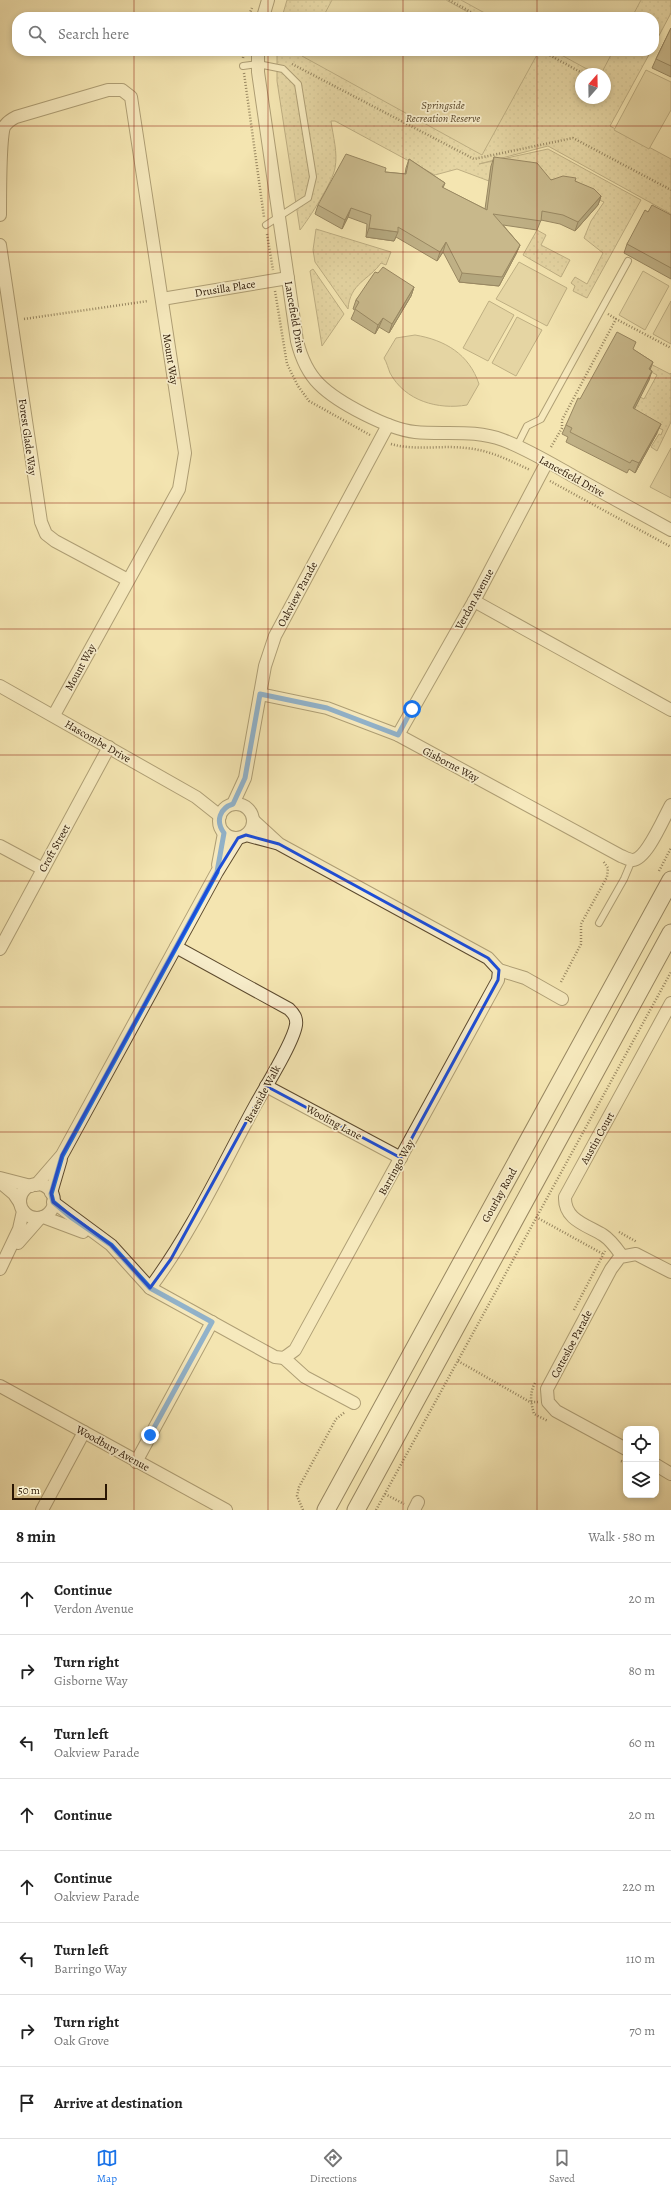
<!DOCTYPE html>
<html lang="en">
<head>
<meta charset="utf-8">
<style>
  body { margin:0; font-family:Alegreya,serif; background:#f2f2f2; color:#222 }
  .controls { position:absolute; right:12px; bottom:12px; display:grid; overflow:hidden; border-radius:8px; box-shadow:0 2px 6px #0003 }
  .controls button { width:36px; height:36px; display:grid; place-items:center; padding:0; border:0; border-bottom:1px solid #e0e0e0; background:#fff; color:#222; font:20px sans-serif }
  .compass { position:absolute; left:575px; top:68px; width:36px; height:36px; border-radius:50%; background:#fff; box-shadow:0 2px 6px #0003; rotate:20deg }
  .scale { position:absolute; left:12px; bottom:10px; width:95px; box-sizing:border-box; padding-left:4px; border:2px solid #2a1603; border-top:0; font-size:11px; line-height:14px; white-space:nowrap; color:#2a1603; -webkit-text-stroke:3px #f8eecc; paint-order:stroke }
  .stop { position:absolute; width:12px; height:12px; margin:-9px; border:3px solid #1a73e8; border-radius:50%; background:#fff }
  .stop.end { background:#1a73e8; border-color:#fff; box-shadow:0 1px 4px #0008 }
  .list { margin:0; padding:0; list-style:none }
  h2 { display:flex; justify-content:space-between; align-items:center; height:52px; margin:0; padding:0 16px; font-size:17px }
  h2 small { font-size:13px; font-weight:400; color:#767676 }
  .list li { display:grid; grid-template-columns:26px 1fr auto; gap:12px; align-items:center; box-sizing:border-box; height:72px; padding:0 16px; border-top:1px solid #e0e0e0 }
  .list b { display:block; font-size:15px; white-space:nowrap }
  .list p { margin:0; font-size:13px; white-space:nowrap; color:#767676 }
  .list em { font-size:13px; font-style:normal; color:#767676 }
  .icon { flex:none; width:22px; height:22px; fill:none; stroke:currentColor; stroke-width:2; stroke-linecap:round; stroke-linejoin:round }
  .map { position:relative; flex:none; width:671px; height:1510px; overflow:hidden }
  .search { position:absolute; background:#fff; box-shadow:0 2px 6px #0003; left:12px; right:12px; top:12px; height:44px; display:flex; align-items:center; gap:10px; box-sizing:border-box; padding:0 14px; border-radius:16px; color:#767676; font-size:15px }
  .sheet { height:628px; background:#fff }
  nav { display:flex; justify-content:space-around; align-items:center; box-sizing:border-box; height:56px; border-top:1px solid #e0e0e0; background:#fff; font-size:11px; color:#767676 }
  nav a { display:grid; justify-items:center; gap:2px }
  nav .on { color:#1a73e8 }
  .map>svg:first-child { display:block }
  .grass { fill:url(#grass-dots); stroke:#7e6c4b; fill-rule:evenodd }
  .garden { fill:#d2c293; stroke:#7e6c4b }
  .lines { fill:none; stroke-linecap:round; stroke-linejoin:round }
  .service-casing { stroke:#5c4a2e; stroke-width:8 }
  .minor-casing { stroke:#5c4a2e; stroke-width:14 }
  .secondary-casing { stroke:#2a1603; stroke-width:19 }
  .path { stroke:#2a1603; stroke-width:2.5; stroke-dasharray:1 2; stroke-linecap:butt }
  .service { stroke:#f8eecc; stroke-width:6 }
  .minor { stroke:#f8eecc; stroke-width:12 }
  .secondary { stroke:#f8eecc; stroke-width:17 }
  .wall { fill:#7e7050; stroke:#2a1603 }
  .shaded-wall { fill:#675b41; stroke:#2a1603 }
  .building { fill:#93825d; stroke:#2a1603 }
  .route { stroke:#1a73e8; stroke-width:5 }
  .marked { fill:none; stroke:#1d4ed8; stroke-width:3; stroke-linejoin:round }
  .grid { fill:none; stroke:#8f2418; stroke-width:1; stroke-opacity:0.55 }
  .labels { text-anchor:middle; stroke-width:3.5; stroke-linejoin:round; paint-order:stroke }
  .park-label { font-size:11px; font-style:italic; fill:#5c4a2e; stroke:#f8eecc }
  .street-label { font-size:11px; fill:#2a1603; stroke:#f8eecc }
</style>
</head>
<body>
<div class="map">
<svg width="671" height="1510" viewBox="0 0 671 1510">
  <defs>
    <pattern id="grass-dots" width="8" height="8" patternUnits="userSpaceOnUse"><rect width="8" height="8" fill="#d2c293"/><path d="M2 2h.1M6 6h.1" fill="none" stroke="#b4a67d" stroke-width="1.8" stroke-linecap="round"/></pattern>
  </defs>
  <rect width="100%" height="100%" fill="#f4e5b1"/>
  <filter id="stains"><feTurbulence type="fractalNoise" baseFrequency=".005" numOctaves="4"/><feColorMatrix values="0 0 0 0 .2 0 0 0 0 .09 0 0 0 0 .02 0 0 0 .5 -.17"/></filter>
  <radialGradient id="worn" r=".72"><stop offset=".6" stop-color="#630" stop-opacity="0"/><stop offset="1" stop-color="#630" stop-opacity=".3"/></radialGradient>
  <g class="grass">
    <path d="M287 0H671V13L654 45V17H282Z"/>
    <path d="M277 51H651L610 126 671 159V214L548 146 479 164 548 149 641 200 587 298 573 291 575 286 571 283 575 277 587 284 603 253 584 238 591 221 604 202 557 182 491 166 489 181 457 169 435 175 335 121H331C333 136 338 153 335 168 333 181 309 219 300 230L277 81ZM581 74H605V98H581Z"/>
    <path d="M316 229 391 252 386 265 381 263C369 280 350 283 348 309L315 262 313 250Z"/>
    <path d="M537 230 546 235 541 245 570 260 561 277 523 255Z"/>
    <path d="M313 269 344 314 322 346 310 271Z"/>
    <path d="M637 357 670 374 671 373V422L657 451 651 447 659 434 661 435 663 430 631 414 640 397 644 399 657 375 642 367Z"/>
  </g>
  <g class="garden">
    <path d="M332 0H446L477 17H323Z"/>
    <path d="M461 0H641L632 17H492Z"/>
    <path d="M304 51H539L482 155 302 56Z"/>
    <path d="M554 51H613L601 74H596Z"/>
    <path d="M646 70 671 82V110L649 149 614 130Z"/>
    <path d="M519 262 567 288 547 326 496 299Z"/>
    <path d="M643 271 669 286 645 330 619 315Z"/>
    <path d="M489 301 514 315 488 361 463 348Z"/>
    <path d="M671 301V344L653 334Z"/>
    <path d="M517 317 542 330 516 376 492 363Z"/>
    <path d="M415 335C445 340 469 354 479 384L467 405C438 410 405 401 390 373 388 368 387 363 384 358L396 338Z"/>
    <path d="M671 448V498L650 487Z"/>
  </g>
  <g class="lines">
    <defs>
      <g id="service">
        <path d="M243 66 258 64 283 69 298 84 313 177 308 198 266 225"/>
        <path d="M517 446 527 426 541 419 628 261"/>
        <path d="M599 923 624 879 632 860"/>
      </g>
      <g id="minor">
        <path d="M263 17 268 0"/>
        <path d="M258 51V72L297 341C301 357 307 372 319 384 338 403 388 429 415 432 445 435 474 429 503 440 527 449 550 463 573 476 605 494 638 512 671 530"/>
        <path d="M0 215C0 197 0 140 4 127 7 122 12 119 16 117L108 90H122L131 97 185 453 179 489 54 715"/>
        <path d="M0 245 41 522 46 534 55 541 128 580"/>
        <path d="M162 299 288 278"/>
        <path d="M474 601 671 710"/>
        <path d="M0 686 196 797 220 816"/>
        <path d="M260 694 327 708 398 735 621 856C624 857 629 860 633 860 647 859 664 817 671 805"/>
        <path d="M398 735 474 601 547 462"/>
        <circle cx="236" cy="821" r="17"/>
        <path d="M233 804 245 778 265 666 275 636 388 425"/>
        <path d="M246 835 276 843"/>
        <path d="M0 846 43 869"/>
        <path d="M218 865 224 833"/>
        <path d="M0 949 109 747"/>
        <path d="M499 970 525 978 562 999"/>
        <path d="M266 1086 401 1158"/>
        <path d="M0 1178 31 1186"/>
        <path d="M0 1182 14 1194 20 1203"/>
        <circle cx="37" cy="1201" r="17"/>
        <path d="M36 1185 62 1155 217 872 238 838"/>
        <path d="M51 1193 61 1159"/>
        <path d="M53 1202 111 1245 150 1288 275 1357 284 1358 295 1350 498 980 499 970 488 958 279 844 254 821"/>
        <path d="M43 1217 83 1232"/>
        <path d="M18 1243 40 1218"/>
        <path d="M622 1256C617 1249 611 1240 603 1235 587 1225 564 1220 565 1197L671 1003"/>
        <path d="M0 1269 19 1229 23 1211"/>
        <path d="M150 1288C192 1232 222 1166 256 1104 266 1086 293 1043 296 1025 297 1018 294 1014 289 1009L176 947"/>
        <path d="M284 1358 305 1377 354 1403"/>
        <path d="M0 1386 226 1510"/>
        <path d="M626 1449 556 1411 548 1402 547 1389 611 1269 620 1257 636 1254 671 1272"/>
        <path d="M136 1462 212 1322"/>
        <path d="M656 1465 671 1474"/>
        <path d="M42 1510 84 1432"/>
        <path d="M414 1510 418 1502"/>
      </g>
      <g id="secondary">
        <path d="M326 1510 671 880"/>
        <path d="M356 1510 671 933"/>
      </g>
    </defs>
    <use href="#service" class="service-casing"/>
    <use href="#minor" class="minor-casing"/>
    <use href="#secondary" class="secondary-casing"/>
    <g class="path">
      <path d="M449 0 480 17"/>
      <path d="M248 17 252 8"/>
      <path d="M542 51 584 74"/>
      <path d="M243 58 244 51"/>
      <path d="M292 64 474 159 573 138 671 190"/>
      <path d="M244 73 264 217"/>
      <path d="M267 234 273 270"/>
      <path d="M275 291 287 364 298 386 309 401 370 435"/>
      <path d="M608 314 616 319"/>
      <path d="M24 319 148 301"/>
      <path d="M391 444C415 451 442 445 466 448 489 450 509 460 530 470"/>
      <path d="M551 447 562 428V420L616 319 671 348"/>
      <path d="M550 481 671 547"/>
      <path d="M659 871 671 848"/>
      <path d="M561 982 581 944V924L607 877 608 868 603 861"/>
      <path d="M536 1217 603 1254"/>
      <path d="M619 1232 637 1242"/>
      <path d="M574 1310 605 1251"/>
      <path d="M458 1361 530 1402H538"/>
      <path d="M535 1383C529 1394 531 1403 534 1414L548 1421"/>
      <path d="M621 1461 626 1463"/>
      <path d="M385 1494 404 1504"/>
      <path d="M303 1510 297 1496 299 1487 336 1419 345 1412"/>
      <path d="M376 1510 671 972"/>
    </g>
    <use href="#service" class="service"/>
    <use href="#minor" class="minor"/>
    <use href="#secondary" class="secondary"/>
  </g>
  <g class="wall">
    <path d="M671 28V77L652 68 656 59Z"/>
    <path d="M494 157 551 180 575 181 601 196 598 205 575 231 560 224 541 220 537 230 503 225 520 245 516 254 499 286 459 282 443 252 437 261 396 237 394 241 366 237 367 224 348 217 342 229 315 214 318 205 385 172 405 174 406 168 409 159 445 183 443 188 485 209 491 166Z"/>
    <path d="M648 212 671 215V279L624 253 627 244Z"/>
    <path d="M378 273 414 287 411 296 389 333 379 327 375 334 351 319 355 310 353 309 356 300Z"/>
    <path d="M634 350 653 362 650 370 649 380 634 409 657 433 635 473 629 469 627 473 566 442 568 437 562 434 566 425 580 399Z"/>
  </g>
  <g class="shaded-wall">
    <path d="M601 196 598 205 575 231 578 222Z"/>
    <path d="M351 208 348 217 342 229 345 220Z"/>
    <path d="M369 228 398 232 394 241 366 237Z"/>
    <path d="M446 242 443 252 437 261 440 252Z"/>
    <path d="M520 245 516 254 499 286 459 282 462 273Z"/>
    <path d="M414 287 411 296 389 333 392 324Z"/>
    <path d="M383 318 379 327 375 334 378 325Z"/>
    <path d="M652 371 649 380 630 418 633 408Z"/>
    <path d="M661 424 657 433 635 473 639 463Z"/>
  </g>
  <g class="building">
    <path d="M671 28V66L656 59Z"/>
    <path d="M346 154 386 168 385 172 406 174 409 159 445 183 442 187 487 210 494 157 537 163 551 180 563 176 576 178 575 181 594 189 601 196 578 222 563 215 542 211 541 221 493 214 520 245 502 277 462 273 446 242 440 252 398 227V232L369 228 371 215 351 208 345 220 318 205Z"/>
    <path d="M652 205 671 215V268L627 244 645 210 648 212Z"/>
    <path d="M383 267 414 287 392 324 383 318 378 325 355 309 359 302 356 300 375 272 378 273Z"/>
    <path d="M617 332 636 342 633 349 653 362 649 369 652 371 633 408 661 424 639 463 632 460 630 463 570 432 572 428 566 425 578 398 580 399Z"/>
  </g>
  <g class="lines">
    <path class="route" d="M150 1435 212 1322 150 1288 111 1245 72 1218 53 1202 51 1194 62 1156 217 872 224 833C215 821 220 808 233 804L245 778 260 694 327 708 398 735 412 709"/>
  </g>
  <path d="M0 0H671V1510H0ZM246 835 279 844 488 958 499 970 498 980 401 1158 266 1086 171 1259 150 1288 111 1245 53 1202 51 1193 62 1155 217 872 238 838Z" fill="#f4e5b1" fill-opacity=".55" fill-rule="evenodd"/>
  <path class="marked" d="M246 835 279 844 488 958 499 970 498 980 401 1158 266 1086 171 1259 150 1288 111 1245 53 1202 51 1193 62 1155 217 872 238 838Z"/>
  <path class="grid" d="M134 0V17M268 0V17M403 0V17M537 0V17M134 51V1510M268 51V1510M403 51V1510M537 51V1510M0 126H671M0 252H671M0 378H671M0 503H671M0 629H671M0 755H671M0 881H671M0 1007H671M0 1132H671M0 1258H671M0 1384H671"/>
  <g class="labels">
    <g class="park-label">
      <text x="443" y="109">Springside<tspan x="443" dy="13">Recreation Reserve</tspan></text>
    </g>
    <g class="street-label">
      <text transform="translate(225 288) rotate(-9)" y="4">Drusilla Place</text>
      <text transform="translate(295 317) rotate(80)" y="4">Lancefield Drive</text>
      <text transform="translate(171 359) rotate(81)" y="4">Mount Way</text>
      <text transform="translate(28 437) rotate(82)" y="4">Forest Glade Way</text>
      <text transform="translate(572 476) rotate(29)" y="4">Lancefield Drive</text>
      <text transform="translate(297 594) rotate(-62)" y="4">Oakview Parade</text>
      <text transform="translate(474 599) rotate(-61)" y="4">Verdon Avenue</text>
      <text transform="translate(80 667) rotate(-61)" y="4">Mount Way</text>
      <text transform="translate(98 741) rotate(30)" y="4">Hascombe Drive</text>
      <text transform="translate(451 764) rotate(28)" y="4">Gisborne Way</text>
      <text transform="translate(54 848) rotate(-61)" y="4">Croft Street</text>
      <text transform="translate(262 1094) rotate(-62)" y="4">Braeside Walk</text>
      <text transform="translate(334 1122) rotate(28)" y="4">Wooling Lane</text>
      <text transform="translate(597 1138) rotate(-61)" y="4">Austin Court</text>
      <text transform="translate(396 1167) rotate(-61)" y="4">Barringo Way</text>
      <text transform="translate(499 1195) rotate(-61)" y="4">Gourlay Road</text>
      <text transform="translate(571 1344) rotate(-62)" y="4">Cottesloe Parade</text>
      <text transform="translate(113 1448) rotate(29)" y="4">Woodbury Avenue</text>
    </g>
  </g>
  <rect width="100%" height="100%" filter="url(#stains)"/>
  <rect width="100%" height="100%" fill="url(#worn)"/>
</svg>
<div class="controls">
<button><svg class="icon" aria-label="locate" viewBox="0 0 24 24"><circle cx="12" cy="12" r="6"/><path d="M12 2v4M12 18v4M2 12h4M18 12h4"/></svg></button>
<button><svg class="icon" aria-label="layers" viewBox="0 0 24 24"><path d="M12 4l9 5-9 5-9-5zM3 14l9 5 9-5"/></svg></button>
</div>
<svg class="compass" viewBox="-18 -18 36 36"><path d="M0-13l5 13h-10z" fill="#e53935"/><path d="M0 13l5-13h-10z" fill="#767676"/></svg>
<div class="scale">50 m</div>
<div class="stop" style="left:412px;top:709px"></div>
<div class="stop end" style="left:150px;top:1435px"></div>
<div class="search"><svg class="icon" aria-label="search" viewBox="0 0 24 24"><circle cx="10" cy="10" r="6"/><path d="M15 15l6 6"/></svg>Search here</div>
</div>
<section class="sheet">
<h2>8 min<small>Walk · 580 m</small></h2>
<ul class="list">
<li><svg class="icon" aria-label="ahead" viewBox="0 0 24 24"><path d="M12 20V5M6 11l6-6 6 6"/></svg><div><b>Continue</b><p>Verdon Avenue</p></div><em>20 m</em></li>
<li><svg class="icon" aria-label="right" viewBox="0 0 24 24"><path d="M7 20v-9h11M14 6l5 5-5 5"/></svg><div><b>Turn right</b><p>Gisborne Way</p></div><em>80 m</em></li>
<li><svg class="icon" aria-label="left" viewBox="0 0 24 24"><path d="M17 20v-9H6M10 6l-5 5 5 5"/></svg><div><b>Turn left</b><p>Oakview Parade</p></div><em>60 m</em></li>
<li><svg class="icon" aria-label="ahead" viewBox="0 0 24 24"><path d="M12 20V5M6 11l6-6 6 6"/></svg><div><b>Continue</b></div><em>20 m</em></li>
<li><svg class="icon" aria-label="ahead" viewBox="0 0 24 24"><path d="M12 20V5M6 11l6-6 6 6"/></svg><div><b>Continue</b><p>Oakview Parade</p></div><em>220 m</em></li>
<li><svg class="icon" aria-label="left" viewBox="0 0 24 24"><path d="M17 20v-9H6M10 6l-5 5 5 5"/></svg><div><b>Turn left</b><p>Barringo Way</p></div><em>110 m</em></li>
<li><svg class="icon" aria-label="right" viewBox="0 0 24 24"><path d="M7 20v-9h11M14 6l5 5-5 5"/></svg><div><b>Turn right</b><p>Oak Grove</p></div><em>70 m</em></li>
<li><svg class="icon" aria-label="arrive" viewBox="0 0 24 24"><path d="M6 21V4h12l-3 4 3 4H6"/></svg><div><b>Arrive at destination</b></div></li>
</ul>
</section>
<nav>
<a class="on"><svg class="icon" aria-label="map" viewBox="0 0 24 24"><path d="M3 6l6-2 6 2 6-2v14l-6 2-6-2-6 2zM9 4v14M15 6v14"/></svg>Map</a>
<a><svg class="icon" aria-label="directions" viewBox="0 0 24 24"><path d="M12 3l9 9-9 9-9-9zM9 14v-3h6M13 9l2 2-2 2"/></svg>Directions</a>
<a><svg class="icon" aria-label="saved" viewBox="0 0 24 24"><path d="M7 4h10v16l-5-4-5 4z"/></svg>Saved</a>
</nav>
</body>
</html>
